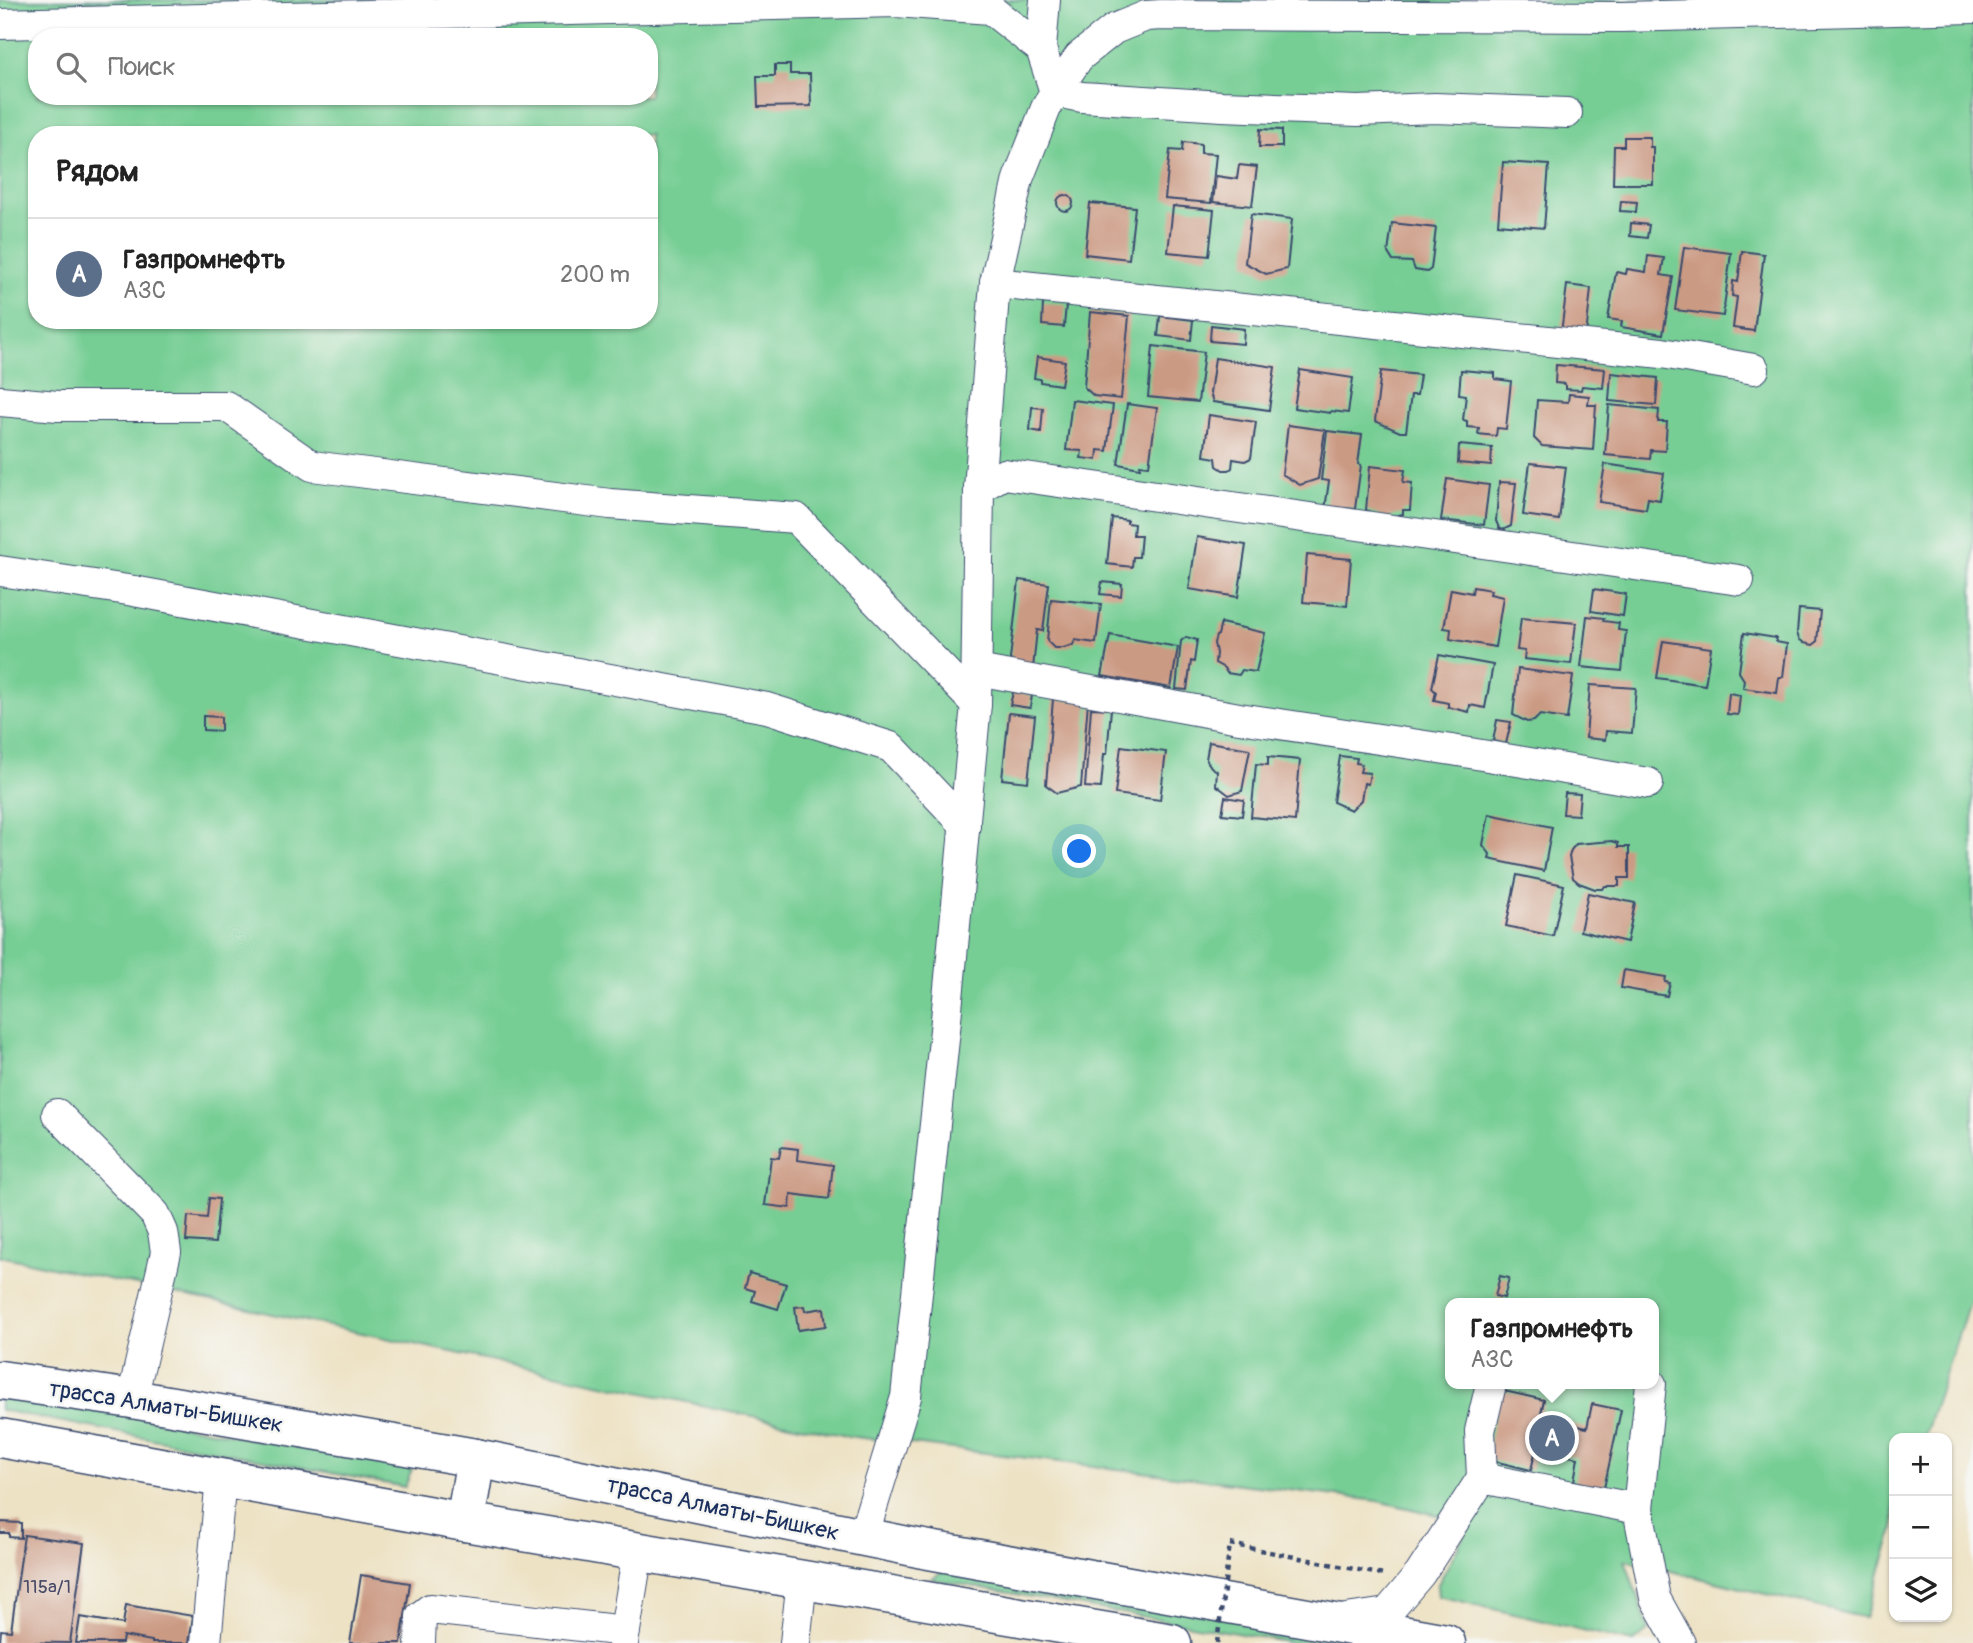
<!DOCTYPE html>
<html lang="ru">
<head>
<meta charset="utf-8">
<style>
  body { margin:0; font-family:Pangolin,sans-serif; background:#f6f6f6; color:#222 }
  .controls { position:absolute; right:21px; bottom:21px; display:grid; overflow:hidden; border-radius:14px; box-shadow:0 2px 5px #0004 }
  .controls button { width:63px; height:63px; display:grid; place-items:center; padding:0; border:0; border-bottom:2px solid #e0e0e0; background:#fff; color:#222; font:35px sans-serif }
  .you { position:absolute; left:1080px; top:852px; width:24px; height:24px; margin:-18px; border:5px solid #fff; border-radius:50%; background:#1a73e8; box-shadow:0 0 0 10px #1a73e833 }
  .badge { display:grid; place-items:center; width:46px; height:46px; border-radius:50%; background:#1f6fb2; color:#fff; font-size:23px; font-weight:700 }
  .pin { position:absolute; translate:-50% -50%; border:4px solid #fff; box-shadow:0 2px 7px #0006 }
  .popup { position:absolute; left:1445px; top:1298px; width:214px; height:91px; box-sizing:border-box; display:grid; place-content:center; border-radius:14px; background:#fff; filter:drop-shadow(0 2px 5px #0005); font-size:23px; white-space:nowrap; color:#767676 }
  .popup b { font-size:26px; color:#222 }
  .popup::after { content:''; position:absolute; left:50%; top:100%; margin-left:-14px; border:14px solid transparent; border-top-color:#fff }
  .list { margin:0; padding:0; list-style:none }
  h2 { display:flex; justify-content:space-between; align-items:center; height:91px; margin:0; padding:0 28px; font-size:30px }
  h2 small { font-size:23px; font-weight:400; color:#767676 }
  .list li { display:grid; grid-template-columns:46px 1fr auto; gap:21px; align-items:center; box-sizing:border-box; height:112px; padding:0 28px; border-top:2px solid #e0e0e0 }
  .list b { display:block; font-size:26px; white-space:nowrap }
  .list p { margin:0; font-size:23px; white-space:nowrap; color:#767676 }
  .list em { font-size:23px; font-style:normal; color:#767676 }
  .icon { flex:none; width:38px; height:38px; fill:none; stroke:currentColor; stroke-width:2; stroke-linecap:round; stroke-linejoin:round }
  .map { position:relative; flex:none; width:1973px; height:1643px; overflow:hidden }
  .search { position:absolute; background:#fff; box-shadow:0 2px 5px #0004; left:28px; top:28px; width:630px; height:77px; display:flex; align-items:center; gap:18px; box-sizing:border-box; padding:0 24px; border-radius:28px; color:#767676; font-size:26px }
  .panel { position:absolute; background:#fff; box-shadow:0 2px 5px #0004; left:28px; top:126px; width:630px; height:203px; border-radius:28px }
  .map>svg:first-child { display:block }
  .green { fill:#76ce94; stroke:#487e79; stroke-width:2; fill-rule:evenodd }
  .building { fill:#cb9a83 }
  .lines { fill:none; stroke-linecap:round; stroke-linejoin:round }
  .minor-casing { stroke:#3a4a6d; stroke-width:32 }
  .highway-casing { stroke:#3a4a6d; stroke-width:41 }
  .path { stroke:#3a4a6d; stroke-width:4.5; stroke-dasharray:5 5; stroke-linecap:butt }
  .minor { stroke:#fff; stroke-width:30 }
  .highway { stroke:#fff; stroke-width:38 }
  .path-bridge { stroke:#3a4a6d; stroke-width:4.5; stroke-dasharray:5 5; stroke-linecap:butt }
  .labels { text-anchor:middle; stroke-width:5; stroke-linejoin:round; paint-order:stroke }
  .number-label { font-size:19px; fill:#474a67 }
  .street-label { font-size:23px; fill:#1b2f5e; stroke:#f6f6f2 }
</style>
</head>
<body>
<div class="map">
<svg width="1973" height="1643" viewBox="0 0 1973 1643">
  <rect width="100%" height="100%" fill="#f6f6f2"/>
  <filter id="ink" filterUnits="userSpaceOnUse"><feTurbulence type="fractalNoise" baseFrequency=".0143" numOctaves="2"/><feDisplacementMap in="SourceGraphic" scale="14" xChannelSelector="R" yChannelSelector="G"/><feConvolveMatrix kernelMatrix="1 2 1 2 8 2 1 2 1" color-interpolation-filters="sRGB"/></filter>
  <filter id="wash" filterUnits="userSpaceOnUse"><feTurbulence type="fractalNoise" baseFrequency=".00686" numOctaves="4" result="noise"/><feDisplacementMap in="SourceGraphic" scale="28" xChannelSelector="R" yChannelSelector="G"/><feGaussianBlur stdDeviation="1.57" result="paint"/><feColorMatrix in="noise" values="0 0 0 0 0 0 0 0 0 0 0 0 0 0 0 0 0 1.4 0 .05"/><feComposite in="paint" operator="in"/></filter>
  <g filter="url(#wash)">
    <rect width="100%" height="100%" fill="#ede2c4"/>
    <g class="green">
      <path d="M0 0H1973V1291L1924 1438H1894V1529L1865 1618 1625 1560 1649 1630 1633 1642 1438 1596 1437 1586 1471 1523 1378 1501 847 1436 0 1256ZM37 37H649V96H37ZM37 135H649V320H37ZM1450 1303H1654V1384H1450Z"/>
      <path d="M0 1391 412 1469 405 1487 0 1410Z"/>
      <path d="M946 1569 1371 1643H1292L931 1579Z"/>
    </g>
    <g id="blocks">
      <g class="building">
        <path d="M775 65H790V74H810L811 106 758 107 757 76H775Z"/>
        <path d="M1260 129 1282 130V147H1259Z"/>
        <path d="M1624 137H1650V147H1653V184H1613L1614 146H1624Z"/>
        <path d="M1183 142 1201 144V153L1216 154 1211 203 1165 199 1170 150 1182 151Z"/>
        <path d="M1503 162 1549 165 1544 228 1498 224Z"/>
        <path d="M1239 165 1257 167 1252 206 1213 202 1216 176 1237 179Z"/>
        <circle cx="1065" cy="203" r="8"/>
        <path d="M1621 201 1637 202 1636 212 1620 211Z"/>
        <path d="M1090 203 1135 207 1129 259 1085 254Z"/>
        <path d="M1173 206 1214 210 1209 256 1168 252Z"/>
        <path d="M1251 214 1292 219 1287 269 1266 274 1245 263Z"/>
        <path d="M1392 223 1436 228 1431 269 1427 272 1415 270 1412 262 1393 261 1388 253Z"/>
        <path d="M1631 223 1649 225 1647 238 1630 236Z"/>
        <path d="M1684 247 1731 253 1723 316 1675 310Z"/>
        <path d="M1742 251 1764 254 1754 331 1733 328 1737 297 1732 296 1733 281 1738 282Z"/>
        <path d="M1648 256 1664 258 1661 275 1673 277 1663 334 1621 327 1622 321 1608 319 1616 272 1626 274 1627 269 1646 272Z"/>
        <path d="M1567 285 1591 288 1586 336 1561 333Z"/>
        <path d="M1043 303 1066 304 1064 327 1042 325Z"/>
        <path d="M1090 312 1129 316 1121 399 1094 396 1084 387Z"/>
        <path d="M1160 316 1193 320 1191 340 1158 336Z"/>
        <path d="M1211 325 1244 329 1243 344 1210 341Z"/>
        <path d="M1153 346 1204 352 1198 402 1148 397Z"/>
        <path d="M1037 357 1065 361 1061 385 1040 382V379L1034 378Z"/>
        <path d="M1215 358 1275 367 1269 410 1213 402 1210 393Z"/>
        <path d="M1556 365 1605 369 1603 388 1582 386 1581 390 1565 389V384L1555 383Z"/>
        <path d="M1300 370 1353 378 1348 413 1331 411 1330 413 1294 408Z"/>
        <path d="M1461 370 1495 373V379L1511 381 1506 429 1497 428 1496 436 1478 434 1479 428 1467 427V421L1463 420 1466 395 1459 394Z"/>
        <path d="M1381 371 1420 375 1417 395H1411L1406 432H1400L1375 421Z"/>
        <path d="M1611 373 1658 378 1656 405 1609 401Z"/>
        <path d="M1569 394 1589 396 1588 405H1596L1593 450 1542 446 1534 438 1537 400 1568 402Z"/>
        <path d="M1072 400 1113 405 1107 451 1098 450 1097 460 1081 458 1082 451 1066 450Z"/>
        <path d="M1127 404 1157 408 1149 466 1140 465V468L1118 464Z"/>
        <path d="M1609 405 1659 410 1658 422H1667L1665 451 1651 450 1650 459 1605 455Z"/>
        <path d="M1032 407 1043 408 1041 432 1030 430Z"/>
        <path d="M1209 415 1256 422 1251 458 1245 461 1233 459 1232 468 1229 470H1223L1217 466 1216 458 1204 456Z"/>
        <path d="M1288 425 1325 430 1318 479 1300 485 1282 474Z"/>
        <path d="M1327 431 1362 435 1358 464 1361 465 1355 509 1345 508 1344 511 1325 509 1329 481 1321 480Z"/>
        <path d="M1459 445 1492 448 1491 466 1458 463Z"/>
        <path d="M1530 463 1566 467 1559 520 1523 515Z"/>
        <path d="M1605 464 1664 473 1660 500 1648 498 1646 509 1599 502Z"/>
        <path d="M1370 466 1405 470 1403 482 1412 483 1410 510H1403V514L1386 518 1366 510Z"/>
        <path d="M1447 479 1489 485 1484 525 1441 520Z"/>
        <path d="M1499 482 1516 483 1511 526 1503 530 1499 528 1496 521Z"/>
        <path d="M1112 518 1127 520V523L1134 524 1133 535H1141L1139 557H1133L1132 567 1107 564Z"/>
        <path d="M1197 537 1246 545 1238 597 1189 589Z"/>
        <path d="M1307 555 1351 559 1347 606 1303 602Z"/>
        <path d="M1019 580 1049 584 1043 631 1037 630 1033 668 1014 665 1010 659Z"/>
        <path d="M1102 582 1122 584 1121 596 1100 594Z"/>
        <path d="M1473 587 1491 590 1490 594 1503 597 1495 647 1450 639 1451 629 1444 628 1451 589 1472 593Z"/>
        <path d="M1594 589 1626 594 1623 616 1591 611Z"/>
        <path d="M1051 599 1101 604 1096 643 1075 640 1073 645 1063 648H1054L1047 641Z"/>
        <path d="M1799 609 1820 611 1817 642 1813 645 1804 643 1799 639 1797 633Z"/>
        <path d="M1587 616 1604 618 1603 621 1619 623 1618 630 1626 631 1622 671 1581 667Z"/>
        <path d="M1521 618 1576 623 1571 664 1524 659 1525 651 1517 650Z"/>
        <path d="M1221 623 1265 633 1256 672 1242 670 1239 675 1227 673 1224 668 1215 663 1216 653 1214 643 1216 636 1218 635Z"/>
        <path d="M1744 633 1776 638V642L1787 644 1783 677H1779L1777 693 1743 688 1744 680 1739 672Z"/>
        <path d="M1110 635 1178 647 1171 688 1102 676Z"/>
        <path d="M1186 637 1197 640 1194 662 1191 661 1187 690 1176 689 1181 641Z"/>
        <path d="M1663 641 1711 648 1705 685 1657 678Z"/>
        <path d="M1439 655 1493 665 1485 708 1470 705 1469 712 1448 707V703L1434 700 1436 692 1432 688Z"/>
        <path d="M1518 669 1573 676 1567 719 1540 715 1534 721 1527 722 1513 715Z"/>
        <path d="M1590 685 1636 688 1632 733 1606 731 1605 740 1586 738Z"/>
        <path d="M1013 692 1032 695 1030 708 1010 705Z"/>
        <path d="M1729 693 1740 695 1738 715 1727 714Z"/>
        <path d="M1053 699 1088 702 1081 787 1057 793 1046 785Z"/>
        <path d="M1091 708 1111 709 1107 754H1104L1101 788 1085 787Z"/>
        <path d="M1009 713 1035 716 1028 782 1002 779Z"/>
        <path d="M203 716 221 717V731L203 730Z"/>
        <path d="M1497 720 1511 722 1506 744 1493 741Z"/>
        <path d="M1209 742 1250 749 1242 791 1229 795 1216 785 1217 771 1211 767 1206 759Z"/>
        <path d="M1121 746 1166 752 1160 800 1115 794Z"/>
        <path d="M1340 756 1357 758 1356 763 1362 764 1360 772 1370 773 1368 784 1364 783 1361 800 1351 810 1333 802Z"/>
        <path d="M1268 757 1300 760 1295 821 1251 817 1256 764 1268 765Z"/>
        <path d="M1565 793 1580 794 1578 815 1563 814Z"/>
        <path d="M1225 797 1244 800 1242 816 1222 814Z"/>
        <path d="M1489 814 1552 827 1544 871 1489 859 1490 854 1483 845Z"/>
        <path d="M1612 841 1618 843V847H1629V878H1619V886H1605L1603 889H1595L1579 883 1573 878 1569 857 1571 850 1576 844Z"/>
        <path d="M1517 875 1564 885 1553 936 1506 926Z"/>
        <path d="M1588 893 1635 903 1627 942 1580 931Z"/>
        <path d="M1624 970 1666 977 1665 982 1670 983 1667 996 1621 988Z"/>
        <path d="M781 1147 798 1149 797 1160 833 1165 829 1199 791 1194 790 1208 765 1205 771 1157 779 1158Z"/>
        <path d="M209 1198 219 1199 215 1243 186 1241 188 1216 207 1218Z"/>
        <path d="M749 1273 786 1284 778 1309 752 1301 755 1291 745 1288Z"/>
        <path d="M1500 1276 1509 1278 1504 1298 1495 1296Z"/>
        <path d="M804 1306 805 1311 824 1308 826 1326 798 1330 795 1307Z"/>
        <path d="M1500 1390 1544 1400 1540 1418 1587 1428 1592 1404 1621 1410 1604 1488 1574 1481 1578 1458 1536 1449 1531 1470 1485 1459Z"/>
        <path d="M0 1522 21 1523V1538L9 1537V1533H0Z"/>
        <path d="M24 1535 84 1543 70 1643 0 1642 1 1630 11 1631Z"/>
        <path d="M361 1575 410 1583 401 1643H350Z"/>
        <path d="M126 1605 193 1616 189 1643H152V1641L123 1636 122 1643H76L80 1617 123 1624Z"/>
      </g>
    </g>
  </g>
  <g filter="url(#ink)">
    <use href="#blocks" fill-opacity="0" stroke="#3a4a6d" stroke-width="2"/>
    <g class="lines">
      <defs>
        <g id="minor">
          <path d="M0 24 896 2 990 9 1041 49 1055 92 1082 97 1222 106 1358 111 1435 108 1567 113"/>
          <path d="M1041 49 1045 0"/>
          <path d="M995 283 1662 353 1754 369"/>
          <path d="M0 401 58 406H226L312 466 610 504 796 518 976 704"/>
          <path d="M979 488 1004 474 1739 580"/>
          <path d="M0 571 128 590 767 708 891 747 965 825"/>
          <path d="M977 670 1239 718 1452 750 1648 783"/>
          <path d="M57 1114 155 1214 163 1232 166 1252 132 1399"/>
          <path d="M1482 1478 1480 1431 1491 1384"/>
          <path d="M1638 1509 1651 1384"/>
          <path d="M863 1537 906 1397 945 1030 976 704 979 488 995 283 1018 179 1046 108 1055 92 1079 57 1114 29 1146 16 1161 15 1622 17 1973 8"/>
          <path d="M1346 1619 1387 1613 1420 1574 1482 1478 1638 1509 1655 1598 1680 1643"/>
          <path d="M206 1643 221 1478"/>
          <path d="M420 1643 421 1616 430 1609 625 1631"/>
          <path d="M623 1643 638 1551"/>
          <path d="M795 1643 802 1579"/>
        </g>
        <g id="highway">
          <path d="M0 1380 132 1399 476 1458 918 1548 1446 1643"/>
          <path d="M0 1438 465 1522 1172 1643"/>
          <path d="M465 1522 476 1458"/>
        </g>
      </defs>
      <use href="#minor" class="minor-casing"/>
      <use href="#highway" class="highway-casing"/>
      <path class="path" d="M1230 1544 1384 1575"/>
      <use href="#minor" class="minor"/>
      <use href="#highway" class="highway"/>
      <path class="path-bridge" d="M1217 1643 1230 1544"/>
    </g>
  </g>
  <g class="labels">
    <g class="number-label">
      <text x="47" y="1593">115а/1</text>
    </g>
    <g class="street-label">
      <text transform="translate(166 1406) rotate(9)" y="8">трасса Алматы-Бишкек</text>
      <text transform="translate(723 1508) rotate(12)" y="8">трасса Алматы-Бишкек</text>
    </g>
  </g>
</svg>
<div class="controls">
<button>+</button>
<button>−</button>
<button><svg class="icon" aria-label="layers" viewBox="0 0 24 24"><path d="M12 4l9 5-9 5-9-5zM3 14l9 5 9-5"/></svg></button>
</div>
<div class="you"></div>
<div class="pin badge" style="left:1552px;top:1438px;background:#5c6f8a">A</div>
<div class="popup"><b>Газпромнефть</b>АЗС</div>
<div class="search"><svg class="icon" aria-label="search" viewBox="0 0 24 24"><circle cx="10" cy="10" r="6"/><path d="M15 15l6 6"/></svg>Поиск</div>
<section class="panel">
<h2>Рядом<small></small></h2>
<ul class="list">
<li><span class="badge" style="background:#5c6f8a">A</span><div><b>Газпромнефть</b><p>АЗС</p></div><em>200 m</em></li>
</ul>
</section>
</div>
</body>
</html>
